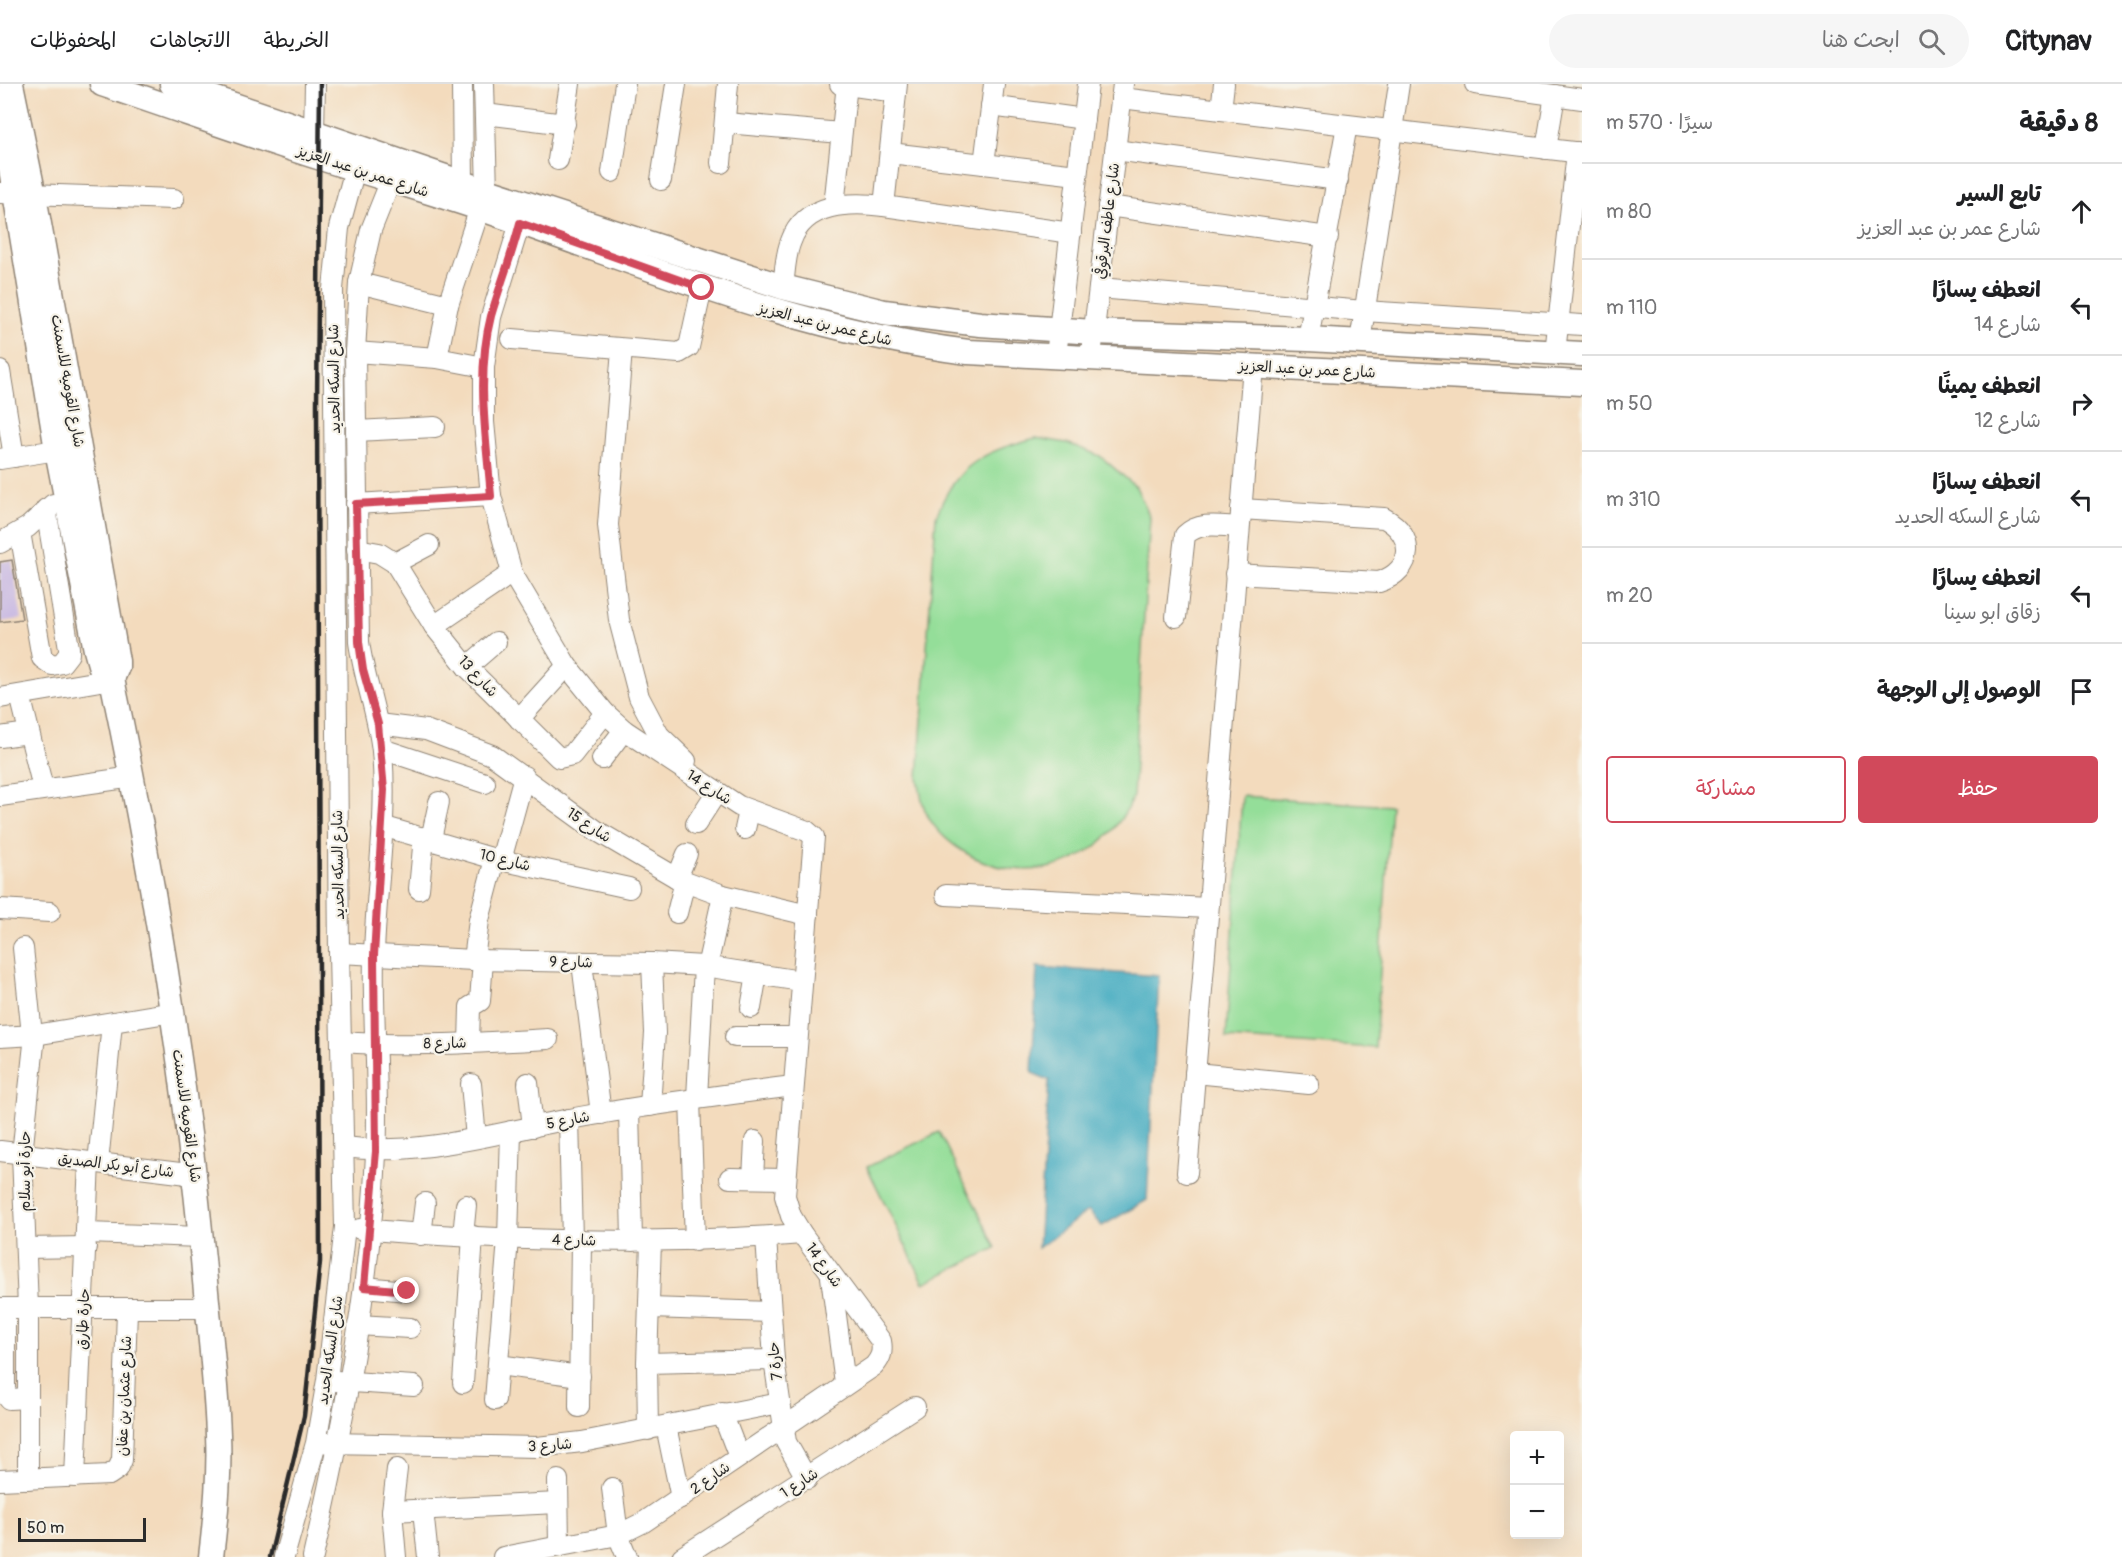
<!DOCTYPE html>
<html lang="ar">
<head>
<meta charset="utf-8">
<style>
  body { margin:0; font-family:Pangolin,"Playpen Sans Arabic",sans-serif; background:#f6f6f6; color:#202124; direction:rtl }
  .controls { position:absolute; right:18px; bottom:18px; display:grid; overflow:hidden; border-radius:6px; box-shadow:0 6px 24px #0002 }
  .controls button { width:54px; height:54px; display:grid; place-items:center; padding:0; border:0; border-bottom:2px solid #e0e0e0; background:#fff; color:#202124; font:30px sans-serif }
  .scale { position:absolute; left:18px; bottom:15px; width:128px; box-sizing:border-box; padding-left:6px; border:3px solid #2b2b2b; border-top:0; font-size:16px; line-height:21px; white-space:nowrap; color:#2b2b2b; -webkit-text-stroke:4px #f7f3e8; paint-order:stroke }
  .stop { position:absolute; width:18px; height:18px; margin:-14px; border:4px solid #d1495b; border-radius:50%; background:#fff }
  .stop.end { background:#d1495b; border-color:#fff; box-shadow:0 2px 6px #0008 }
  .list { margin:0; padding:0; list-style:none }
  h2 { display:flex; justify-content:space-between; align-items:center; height:78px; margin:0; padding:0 24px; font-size:26px }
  h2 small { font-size:20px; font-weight:400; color:#757577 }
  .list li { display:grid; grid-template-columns:39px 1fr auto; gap:18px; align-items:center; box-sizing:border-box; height:96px; padding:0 24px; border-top:2px solid #e0e0e0 }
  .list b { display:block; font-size:22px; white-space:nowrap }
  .list p { margin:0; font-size:20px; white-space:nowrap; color:#757577 }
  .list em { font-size:20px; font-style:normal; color:#757577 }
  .actions { display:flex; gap:12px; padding:18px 24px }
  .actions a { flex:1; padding:14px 0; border:2px solid #d1495b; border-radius:6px; text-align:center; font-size:21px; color:#d1495b }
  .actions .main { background:#d1495b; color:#fff }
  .icon { flex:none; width:33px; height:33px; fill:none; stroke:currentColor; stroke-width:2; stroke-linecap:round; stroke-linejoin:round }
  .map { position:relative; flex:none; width:1582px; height:1473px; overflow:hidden; direction:ltr }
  header { display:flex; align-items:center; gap:36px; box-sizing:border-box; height:84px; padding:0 30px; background:#fff; border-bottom:2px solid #e0e0e0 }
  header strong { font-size:28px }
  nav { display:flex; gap:33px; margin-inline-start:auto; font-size:21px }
  .search { width:420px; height:54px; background:#f6f6f6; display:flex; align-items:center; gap:15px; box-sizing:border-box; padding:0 21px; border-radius:33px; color:#757577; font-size:22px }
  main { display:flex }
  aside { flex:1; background:#fff }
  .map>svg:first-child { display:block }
  .green { fill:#94de99; stroke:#608462; stroke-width:1.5 }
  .water { fill:#42abc1; stroke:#366b76; stroke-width:1.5 }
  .building { fill:#c7b7e2 }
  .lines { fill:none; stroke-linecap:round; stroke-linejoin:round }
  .minor-casing { stroke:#8f8374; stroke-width:22 }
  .major-casing { stroke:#8f8374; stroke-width:27 }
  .minor { stroke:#fff; stroke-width:20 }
  .major { stroke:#fff; stroke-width:24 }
  .rail { stroke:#2b2b2b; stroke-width:4.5 }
  .route { stroke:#d1495b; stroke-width:8 }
  .labels { text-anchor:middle; stroke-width:4.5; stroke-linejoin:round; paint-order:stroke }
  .street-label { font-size:15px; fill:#2b2b2b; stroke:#f7f3e8 }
</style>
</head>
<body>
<header>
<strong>Citynav</strong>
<div class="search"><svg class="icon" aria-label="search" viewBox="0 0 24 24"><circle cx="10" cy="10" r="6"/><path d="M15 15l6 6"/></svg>ابحث هنا</div>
<nav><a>الخريطة</a><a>الاتجاهات</a><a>المحفوظات</a></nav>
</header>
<main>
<aside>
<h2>8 دقيقة<small>سيرًا · 570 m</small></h2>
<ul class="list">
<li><svg class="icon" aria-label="ahead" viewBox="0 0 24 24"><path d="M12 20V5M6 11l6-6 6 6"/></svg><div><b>تابع السير</b><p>شارع عمر بن عبد العزيز</p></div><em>80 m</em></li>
<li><svg class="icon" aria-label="left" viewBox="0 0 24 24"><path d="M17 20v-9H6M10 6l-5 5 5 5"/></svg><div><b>انعطف يسارًا</b><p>شارع 14</p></div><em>110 m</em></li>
<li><svg class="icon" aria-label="right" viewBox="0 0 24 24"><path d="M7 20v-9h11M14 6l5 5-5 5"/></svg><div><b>انعطف يمينًا</b><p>شارع 12</p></div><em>50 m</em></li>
<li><svg class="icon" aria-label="left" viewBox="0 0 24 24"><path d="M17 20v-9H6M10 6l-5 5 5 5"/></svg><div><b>انعطف يسارًا</b><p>شارع السكه الحديد</p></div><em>310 m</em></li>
<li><svg class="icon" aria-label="left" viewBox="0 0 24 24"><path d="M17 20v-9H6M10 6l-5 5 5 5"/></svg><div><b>انعطف يسارًا</b><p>زقاق ابو سينا</p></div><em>20 m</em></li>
<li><svg class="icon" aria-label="arrive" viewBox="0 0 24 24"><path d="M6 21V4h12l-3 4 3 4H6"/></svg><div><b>الوصول إلى الوجهة</b></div></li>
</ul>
<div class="actions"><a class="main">حفظ</a><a>مشاركة</a></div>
</aside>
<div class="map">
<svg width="1582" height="1473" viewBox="0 0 1582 1473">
  <rect width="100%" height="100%" fill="#f7f3e8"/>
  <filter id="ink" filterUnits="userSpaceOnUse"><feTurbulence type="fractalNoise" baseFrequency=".0167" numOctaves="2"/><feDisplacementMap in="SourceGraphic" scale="12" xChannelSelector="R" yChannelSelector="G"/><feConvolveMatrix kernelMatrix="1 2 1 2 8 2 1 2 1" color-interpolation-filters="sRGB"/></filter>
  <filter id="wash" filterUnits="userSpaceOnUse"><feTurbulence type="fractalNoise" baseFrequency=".008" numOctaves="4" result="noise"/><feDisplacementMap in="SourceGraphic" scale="24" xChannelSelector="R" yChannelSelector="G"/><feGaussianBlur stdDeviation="1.35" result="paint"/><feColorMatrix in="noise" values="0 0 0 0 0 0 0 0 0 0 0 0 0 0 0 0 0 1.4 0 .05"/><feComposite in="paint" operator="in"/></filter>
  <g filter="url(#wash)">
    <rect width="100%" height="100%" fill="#f3dbbd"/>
    <g class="green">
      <path d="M1036 354 1067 359 1100 372 1136 403 1150 433 1133 712C1105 782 1025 807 961 766 946 756 932 743 925 726 921 717 920 704 918 694L936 433C955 381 985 366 1036 354Z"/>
      <path d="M1242 712 1391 722 1375 964 1226 954Z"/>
      <path d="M939 1048 996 1164 924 1199 867 1083Z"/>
    </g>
    <path class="water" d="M1037 883 1159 892 1147 1116 1102 1142 1088 1127 1038 1164 1049 996 1032 989Z"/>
    <g id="blocks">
      <path class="building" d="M12 476 22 535 0 538V478Z"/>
    </g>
  </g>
  <g filter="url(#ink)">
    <use href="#blocks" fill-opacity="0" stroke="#8f8374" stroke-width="1.5"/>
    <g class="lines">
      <defs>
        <g id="minor">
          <path d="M462 0 463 99"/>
          <path d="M484 0 487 107"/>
          <path d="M840 0 896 8"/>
          <path d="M1475 0 1582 15"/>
          <path d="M1121 14 1582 69"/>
          <path d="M991 22 1084 35"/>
          <path d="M1221 26 1224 0"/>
          <path d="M485 30 565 40"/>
          <path d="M726 39 841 49"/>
          <path d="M314 48 315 0"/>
          <path d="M1546 65 1555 11"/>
          <path d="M1115 66 1338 96"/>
          <path d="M890 69 1077 91"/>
          <path d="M558 76 570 0"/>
          <path d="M721 79 728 0"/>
          <path d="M984 80 994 0"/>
          <path d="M612 88 625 0"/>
          <path d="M661 96 676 0"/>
          <path d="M0 109 174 115"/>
          <path d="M834 122 847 0"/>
          <path d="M884 122 897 0"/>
          <path d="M1108 122 1328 153"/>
          <path d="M359 199 448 221"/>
          <path d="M783 203C785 189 785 171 791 157 805 118 850 118 884 122L1071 149"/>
          <path d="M1099 204 1364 227 1582 241"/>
          <path d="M512 255 679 269 689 263 702 204"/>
          <path d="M1308 255 1347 41"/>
          <path d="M1360 258 1399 0"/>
          <path d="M1092 263 1123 0"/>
          <path d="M622 265 608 441 619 536 639 613 659 651 686 677"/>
          <path d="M355 268 437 274 484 283"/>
          <path d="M1555 269 1577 68"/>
          <path d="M1056 272 1088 0"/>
          <path d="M437 274 448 221 480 124"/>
          <path d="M0 287 14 373"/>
          <path d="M356 347 435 343"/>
          <path d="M0 375 57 366"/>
          <path d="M356 420 491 412"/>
          <path d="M20 448 42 574 52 581 62 579 69 570V564L46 425"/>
          <path d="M0 459 28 443 53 420"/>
          <path d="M357 465 379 469 395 479 434 542 467 583 559 674 572 671 605 629"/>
          <path d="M395 479 429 461"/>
          <path d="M1235 490 1379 498C1415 486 1416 451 1384 434L1241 425"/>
          <path d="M1176 533 1185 451C1200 437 1220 442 1239 443"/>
          <path d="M434 542 512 489"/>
          <path d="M467 583 496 558"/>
          <path d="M20 611 43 704"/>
          <path d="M0 614 112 595"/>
          <path d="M519 635 567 582"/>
          <path d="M378 640 426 646 492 671 597 747 677 794 723 811 808 831"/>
          <path d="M0 653 29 649"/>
          <path d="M382 665 485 699"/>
          <path d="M602 675 624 646"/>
          <path d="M0 712 133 693"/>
          <path d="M696 740 716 709"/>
          <path d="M382 742 495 775 629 804"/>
          <path d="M745 745 749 727"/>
          <path d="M431 755 439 718"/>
          <path d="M501 776 524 692"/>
          <path d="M677 794 687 770"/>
          <path d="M419 805 424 753"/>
          <path d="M946 811 1208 824"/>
          <path d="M0 825 50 828"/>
          <path d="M677 829 685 797"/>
          <path d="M23 864 32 951"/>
          <path d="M339 869 474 876 652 879 704 882 801 897"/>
          <path d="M474 876 479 836 495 775"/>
          <path d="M582 879 601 1030"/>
          <path d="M707 883 723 811"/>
          <path d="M751 924 757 890"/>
          <path d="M0 953 35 951 173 928"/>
          <path d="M735 953H796"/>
          <path d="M341 958C410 963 480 959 548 955"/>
          <path d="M469 959 470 923 480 917 483 876"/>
          <path d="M1195 989 1309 1000"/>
          <path d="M528 999 533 1043"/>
          <path d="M471 1000 476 1054"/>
          <path d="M697 1014 704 882"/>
          <path d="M690 1016 695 1157"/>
          <path d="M650 1022 655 949 652 879"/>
          <path d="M629 1025 632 1157"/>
          <path d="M569 1035 572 1156"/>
          <path d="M344 1063C418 1073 496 1049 570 1035 643 1021 718 1012 792 1002"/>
          <path d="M0 1067 196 1091"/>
          <path d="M98 1079 112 939"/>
          <path d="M1187 1089 1253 282"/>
          <path d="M730 1094 786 1095"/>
          <path d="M753 1094 755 1057"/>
          <path d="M360 1145C507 1158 655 1161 802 1150"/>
          <path d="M87 1149 201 1153"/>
          <path d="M421 1151 425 1119"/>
          <path d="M463 1152 466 1121"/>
          <path d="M766 1153 774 1276 786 1358 807 1395"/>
          <path d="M26 1164 86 1163"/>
          <path d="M831 1193 845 1300"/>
          <path d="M364 1203 407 1207"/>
          <path d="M0 1224H207"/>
          <path d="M5 1224V1310L9 1315 28 1314"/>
          <path d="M650 1224 771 1228"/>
          <path d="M358 1241 410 1244"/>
          <path d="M647 1279 774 1276"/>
          <path d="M498 1281 580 1292"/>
          <path d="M336 1297 414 1302"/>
          <path d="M463 1299 473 1152"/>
          <path d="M495 1316 508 1155 511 1047"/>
          <path d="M579 1323 581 1156"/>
          <path d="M722 1329 739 1373"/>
          <path d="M666 1342 681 1414"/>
          <path d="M648 1346 647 1279 651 1157"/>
          <path d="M327 1359 537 1363 582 1358 780 1319"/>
          <path d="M75 1393 89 1078"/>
          <path d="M28 1395V1224L22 1070 35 951"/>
          <path d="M0 1396 109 1391 118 1385 122 1376 127 1226"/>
          <path d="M558 1396 559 1461"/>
          <path d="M612 1404 618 1451 627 1473"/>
          <path d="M423 1426 428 1473"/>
          <path d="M392 1427 558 1419"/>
          <path d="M284 1473 316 1359 327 1296 345 1143 339 869 333 205 339 144 355 85"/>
          <path d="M313 1473C343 1340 370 1206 376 1070 380 1004 372 937 374 870 376 803 388 734 382 667 378 630 364 595 359 558L355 268 359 199 371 146 391 96"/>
          <path d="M396 1473 392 1427 397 1385"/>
          <path d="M503 1473 618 1451 644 1438 874 1282C881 1274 883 1268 881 1257L802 1150 791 1132 785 1112 814 753 807 747 739 722 624 646 605 629 567 582 512 489 491 412 484 338V283L491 233 520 139"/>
          <path d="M682 1473 915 1323"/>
        </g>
        <g id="major">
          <path d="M11 0 34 112 117 577V583L112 595"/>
          <path d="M102 0C174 24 246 50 318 73 372 91 426 106 479 124 643 180 795 246 968 268L1582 299"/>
          <path d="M172 0 463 99 783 203 884 228 980 240 1093 248 1308 255 1582 270"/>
          <path d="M0 17 57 366 96 566 101 584 112 595C152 786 184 980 203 1175 208 1234 216 1293 218 1351 220 1392 216 1432 211 1473"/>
        </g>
      </defs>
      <use href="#minor" class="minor-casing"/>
      <use href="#major" class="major-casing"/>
      <use href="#minor" class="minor"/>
      <use href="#major" class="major"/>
      <path class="rail" d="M270 1473 304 1332 320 1178 317 321 320 0"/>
    </g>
  </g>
  <g class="lines" filter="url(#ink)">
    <path class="route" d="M407 1207 364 1203 376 1067 374 871 384 706 378 640 363 586 359 558 356 420 491 412C486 353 476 290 491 232 500 201 512 171 520 139L702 204"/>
  </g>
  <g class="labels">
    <g class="street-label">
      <text transform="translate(363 87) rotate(18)" y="5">شارع عمر بن عبد العزيز</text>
      <text transform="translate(1107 137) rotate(-83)" y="5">شارع عاطف البرقوقي</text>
      <text transform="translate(825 240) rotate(14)" y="5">شارع عمر بن عبد العزيز</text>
      <text transform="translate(1307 285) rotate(3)" y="5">شارع عمر بن عبد العزيز</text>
      <text transform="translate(334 295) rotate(-91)" y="5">شارع السكه الحديد</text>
      <text transform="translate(68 297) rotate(80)" y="5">شارع القوميه للاسمنت</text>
      <text transform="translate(478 592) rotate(47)" y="5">شارع 13</text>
      <text transform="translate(709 703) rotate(33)" y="5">شارع 14</text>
      <text transform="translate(589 741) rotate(34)" y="5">شارع 15</text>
      <text transform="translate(505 776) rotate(14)" y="5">شارع 10</text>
      <text transform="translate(338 781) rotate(-91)" y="5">شارع السكه الحديد</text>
      <text transform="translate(571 878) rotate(1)" y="5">شارع 9</text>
      <text transform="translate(445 959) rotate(-1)" y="5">شارع 8</text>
      <text transform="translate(187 1032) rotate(82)" y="5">شارع القوميه للاسمنت</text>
      <text transform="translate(568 1036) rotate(-11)" y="5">شارع 5</text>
      <text transform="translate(116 1081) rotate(7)" y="5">شارع أبو بكر الصديق</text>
      <text transform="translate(25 1087) rotate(-90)" y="5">حارة أبو سلام</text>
      <text transform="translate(574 1156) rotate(1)" y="5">شارع 4</text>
      <text transform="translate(824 1181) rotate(54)" y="5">شارع 14</text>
      <text transform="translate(83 1235) rotate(-87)" y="5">حارة طارق</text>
      <text transform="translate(330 1266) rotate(-82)" y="5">شارع السكه الحديد</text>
      <text transform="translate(775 1277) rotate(-96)" y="5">حارة 7</text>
      <text transform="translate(124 1312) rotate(-88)" y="5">شارع عثمان بن عفان</text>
      <text transform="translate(550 1361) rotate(-4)" y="5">شارع 3</text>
      <text transform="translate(710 1394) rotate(-35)" y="5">شارع 2</text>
      <text transform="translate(799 1399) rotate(-33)" y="5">شارع 1</text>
    </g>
  </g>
</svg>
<div class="controls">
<button>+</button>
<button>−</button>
</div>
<div class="scale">50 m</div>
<div class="stop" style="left:702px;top:204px"></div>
<div class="stop end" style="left:407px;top:1207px"></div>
</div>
</main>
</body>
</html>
